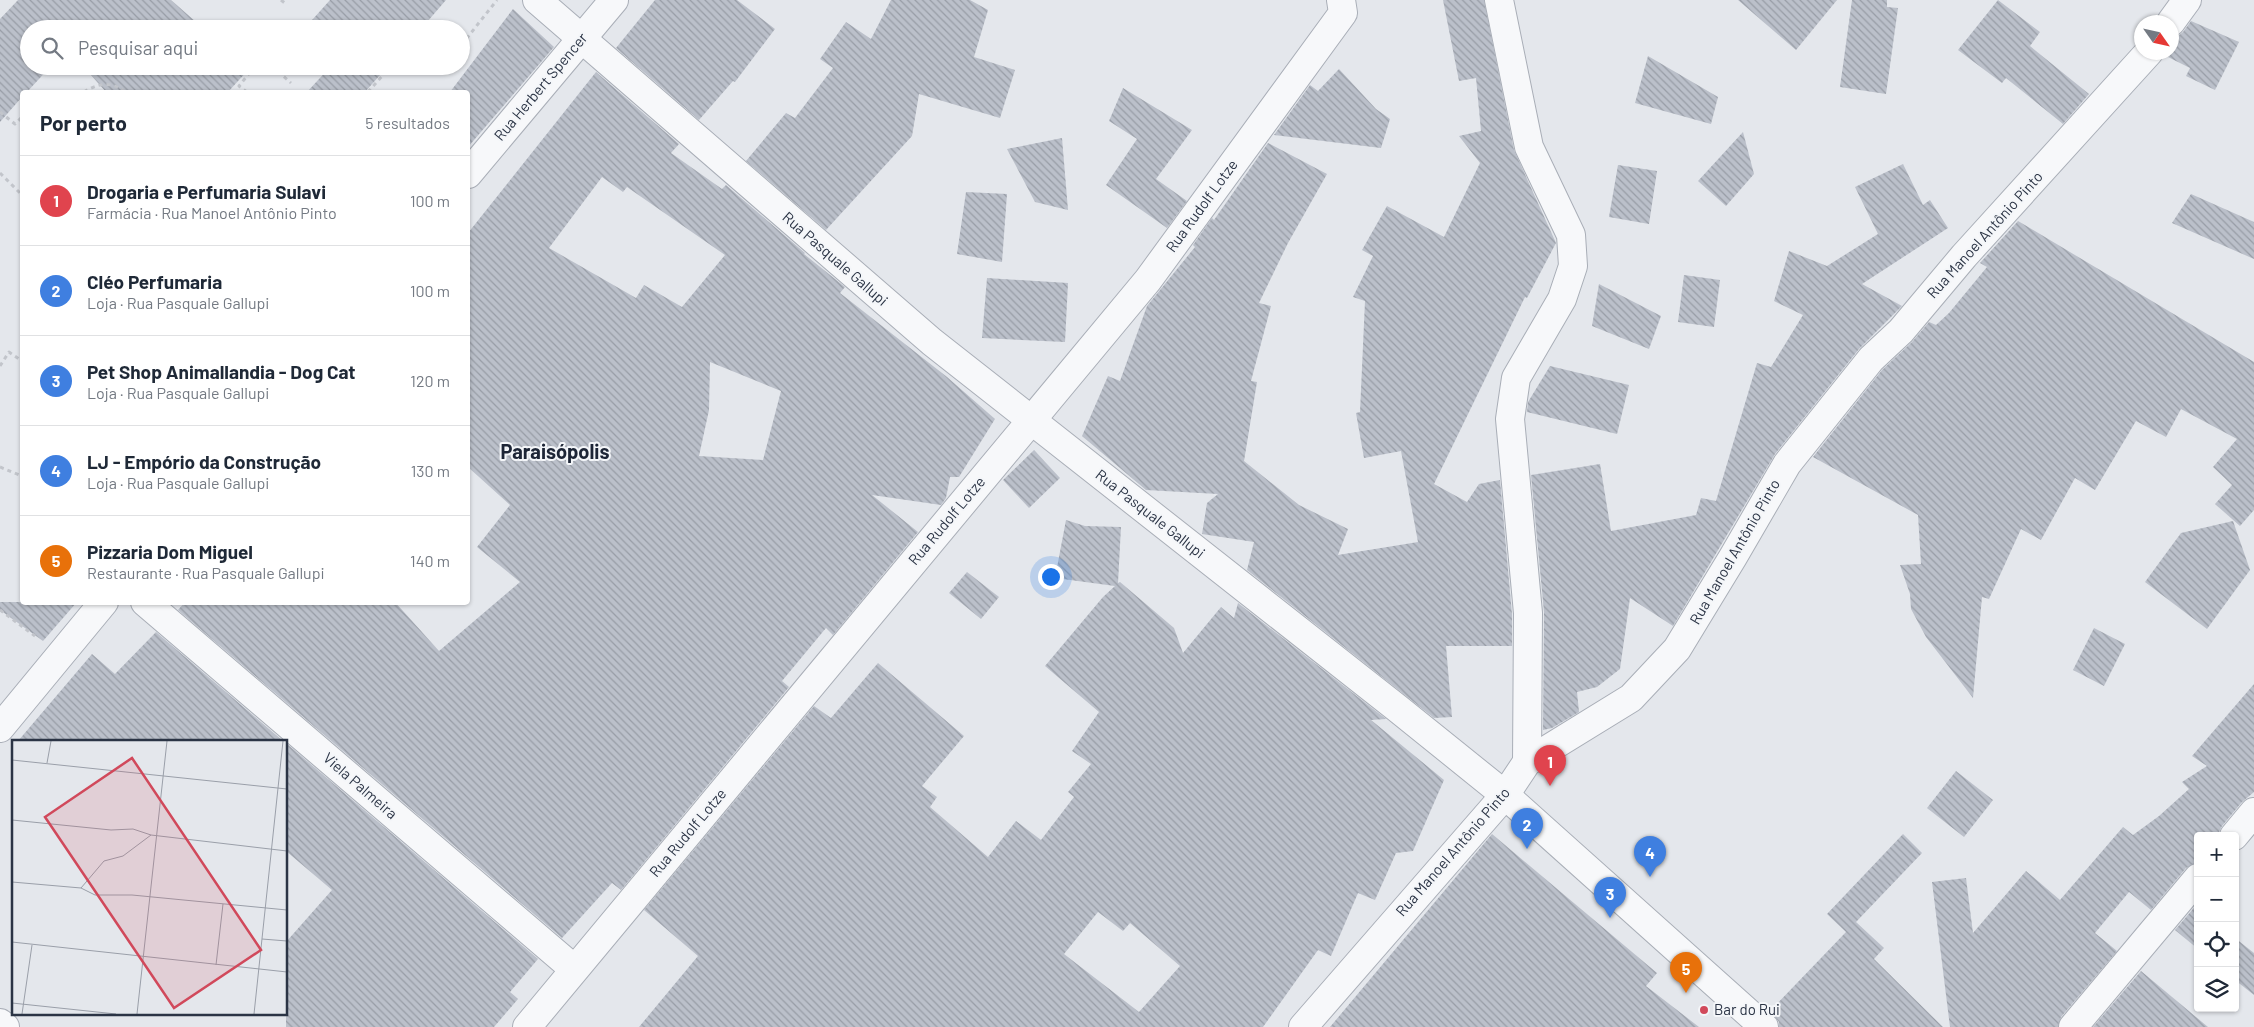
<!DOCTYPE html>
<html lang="pt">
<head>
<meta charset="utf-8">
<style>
  body { margin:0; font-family:Barlow,sans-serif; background:#f6f6f7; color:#1f2937 }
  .controls { position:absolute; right:15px; bottom:15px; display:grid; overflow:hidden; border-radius:5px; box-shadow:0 1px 4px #0004 }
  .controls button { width:45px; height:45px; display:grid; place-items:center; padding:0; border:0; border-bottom:1px solid #e0e1e3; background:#fff; color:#1f2937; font:25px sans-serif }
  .compass { position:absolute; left:2134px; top:15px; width:45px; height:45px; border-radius:50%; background:#fff; box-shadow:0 1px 4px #0004; rotate:124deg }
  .you { position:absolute; left:1050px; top:576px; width:18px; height:18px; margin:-12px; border:4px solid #fff; border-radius:50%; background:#1a73e8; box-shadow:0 0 0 8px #1a73e833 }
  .badge { display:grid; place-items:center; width:32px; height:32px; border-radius:50%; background:#1a73e8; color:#fff; font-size:16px; font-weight:700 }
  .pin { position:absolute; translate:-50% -41px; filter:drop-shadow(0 1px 2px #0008) }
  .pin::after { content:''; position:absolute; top:26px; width:18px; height:15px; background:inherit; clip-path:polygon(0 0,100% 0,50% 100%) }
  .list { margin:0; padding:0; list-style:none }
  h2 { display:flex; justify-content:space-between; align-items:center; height:65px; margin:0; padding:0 20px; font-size:21px }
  h2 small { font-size:16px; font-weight:400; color:#747a83 }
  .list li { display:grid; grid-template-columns:32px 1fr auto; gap:15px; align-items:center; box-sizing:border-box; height:90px; padding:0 20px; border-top:1px solid #e0e1e3 }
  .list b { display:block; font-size:19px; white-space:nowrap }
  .list p { margin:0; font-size:16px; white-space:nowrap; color:#747a83 }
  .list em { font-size:16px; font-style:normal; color:#747a83 }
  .icon { flex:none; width:28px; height:28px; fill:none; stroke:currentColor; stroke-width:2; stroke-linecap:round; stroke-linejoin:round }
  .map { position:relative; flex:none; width:2254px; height:1027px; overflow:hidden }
  .search { position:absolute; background:#fff; box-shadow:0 1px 4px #0004; left:20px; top:20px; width:450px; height:55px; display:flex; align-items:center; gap:12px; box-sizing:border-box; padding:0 18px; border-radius:28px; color:#747a83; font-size:19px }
  .panel { position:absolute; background:#fff; box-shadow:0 1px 4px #0004; left:20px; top:90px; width:450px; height:515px; border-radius:5px }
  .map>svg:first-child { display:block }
  .building { fill:url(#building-back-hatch); fill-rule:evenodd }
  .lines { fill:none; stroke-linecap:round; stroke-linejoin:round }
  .street-casing { stroke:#a9aeb7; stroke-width:30 }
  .path { stroke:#c2c5cb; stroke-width:3; stroke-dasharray:4 4; stroke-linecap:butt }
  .street { stroke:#f7f8fa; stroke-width:28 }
  .poi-dot { fill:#d1495b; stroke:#f4f6f9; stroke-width:2 }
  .labels { text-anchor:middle; stroke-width:4; stroke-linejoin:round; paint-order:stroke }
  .street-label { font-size:15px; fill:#2b3445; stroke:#f4f6f9 }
  .poi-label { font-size:15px; fill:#2b3445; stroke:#f4f6f9; text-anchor:start }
  .district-label { font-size:20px; font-weight:bold; fill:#1d2536; stroke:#f4f6f9 }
  .inset-road { fill:none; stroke:#9a9fa9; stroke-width:1 }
  .view { fill:#d1495b; fill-opacity:0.15; stroke:#d1495b; stroke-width:2.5 }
  .inset-edge { fill:none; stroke:#2b3445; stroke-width:2.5 }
</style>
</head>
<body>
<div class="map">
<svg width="2254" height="1027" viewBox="0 0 2254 1027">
  <defs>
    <pattern id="building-back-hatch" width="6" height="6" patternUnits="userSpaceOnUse" patternTransform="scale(1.25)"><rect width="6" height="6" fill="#bbc0ca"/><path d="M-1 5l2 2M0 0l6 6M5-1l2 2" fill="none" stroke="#989da6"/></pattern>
  </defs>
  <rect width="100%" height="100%" fill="#e4e7ec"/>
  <g class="building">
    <path d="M18 0H171L204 29H29V66H51L27 92H22V97L0 122V19Z"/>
    <path d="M330 0H446L421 29H304Z"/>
    <path d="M655 0H737L775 29 735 82 733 81 699 120 616 48Z"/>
    <path d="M891 0H970L988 10 974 57 1015 70 1000 118 919 94 912 136 826 230 746 161 786 113 795 118 833 68 820 59 846 22 871 39Z"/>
    <path d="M1443 0H1484L1514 150 1556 243 1527 298 1525 297 1434 484 1467 502 1479 484 1500 480 1512 614V646H1446L1452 717 1434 718 1247 570 1254 542 1202 534 1207 503 1218 494 1146 490 1082 436 1108 376 1120 381 1147 306 1195 247 1193 245 1212 218 1214 220 1268 143 1327 174 1288 243 1259 303 1271 306 1251 381 1257 382 1244 461 1299 505 1348 529 1338 555 1418 542 1401 451 1364 458 1356 413 1360 412 1365 301 1353 297 1373 256 1362 250 1387 206 1444 237 1480 163 1459 136 1481 131 1476 78 1459 81Z"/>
    <path d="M1738 0H1837L1796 50Z"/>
    <path d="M1852 0H1887V7L1898 8 1886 94 1840 87Z"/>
    <path d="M1998 0 2040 32 2030 46 2089 94 2063 124 2006 78 2002 83 1958 50Z"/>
    <path d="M513 9 554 47 468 147V92H450Z"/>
    <path d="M2191 21 2239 42 2215 90 2186 76 2190 68 2164 55V52H2172V37L2178 36 2183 32Z"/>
    <path d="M1648 56 1718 97 1711 124 1635 103Z"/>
    <path d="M83 66H248L250 68 228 92H106Z"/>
    <path d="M331 66H388L365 92H307Z"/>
    <path d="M1339 69 1376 109 1390 119 1381 148 1274 135 1310 85 1318 91Z"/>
    <path d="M596 72 679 144 671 153 722 189 726 185 805 253 804 254 845 287 840 293 947 377 995 419 959 477H950L946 498 941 505 872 495 918 532 833 635 826 628 782 681 789 687 621 890 612 883 562 938 178 610 185 602H395L439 651 520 582 477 547 510 505 468 467V233ZM602 177 623 192 627 187 725 255 682 307 644 285 636 298 549 248ZM710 362 781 391 763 460 699 456 709 410Z"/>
    <path d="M1123 88 1192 130 1156 179 1187 201 1167 228 1106 185 1137 139 1109 121Z"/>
    <path d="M1743 132 1754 174 1726 206 1698 181Z"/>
    <path d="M1062 138 1068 210 1035 202 1007 149Z"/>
    <path d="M1903 164 1923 205 1930 200 1948 228 1862 284 1902 306 1859 349 1775 454 1673 626 1630 598 1620 669 1597 687 1577 692 1579 712 1552 728 1543 730 1544 612 1531 475 1600 464 1611 531 1696 515 1701 498 1716 501 1757 363 1771 367 1803 315 1774 301 1789 251 1827 266 1878 234 1855 187Z"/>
    <path d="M1618 165 1657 171 1649 224 1609 217Z"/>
    <path d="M966 192 1007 194 1002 262 957 254Z"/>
    <path d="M2191 194 2254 222V259L2172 223Z"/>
    <path d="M2018 221 2254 362V510L2240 526 2215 504 2232 485 2213 467 2237 439 2181 409 2166 437 2136 421 2095 490 2075 478 2041 540 2021 529 1989 599 1982 597 1973 698 1926 637 1911 609 1910 594 1900 565 1921 564 1918 515 1813 457 1882 370 1912 342 1929 322 1936 325 1949 313 1987 267 1980 263Z"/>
    <path d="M1684 275 1720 280 1714 327 1678 322Z"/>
    <path d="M987 278 1068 283 1065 342 982 338Z"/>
    <path d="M1599 284 1661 316 1649 349 1592 326Z"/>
    <path d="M1550 366 1629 385 1617 434 1527 412 1528 402Z"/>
    <path d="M1034 450 1060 478 1029 508 1003 480Z"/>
    <path d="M1066 520 1085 526 1121 527 1118 583 1120 582 1174 628 1183 653 1221 607 1234 618 1238 603 1386 719 1371 720 1444 780 1413 851 1396 853 1375 900 1358 893 1331 956 1318 950 1263 1027H639L698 956 644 910 814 706 831 718 878 663 964 736 922 786 937 797 930 807 988 857 1016 821 1041 840 1074 797 1068 792 1091 764 1072 751 1099 712 1045 666 1103 597 1115 586 1055 578ZM1098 912 1123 931 1130 923 1180 966 1139 1012 1064 954Z"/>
    <path d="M2233 521 2250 570 2207 629 2145 582 2181 533Z"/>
    <path d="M967 572 999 597 981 619 949 593Z"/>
    <path d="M0 602H77L43 641 0 610Z"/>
    <path d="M2094 628 2125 644 2104 686 2073 670Z"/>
    <path d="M156 632 283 741H18L92 654 115 674Z"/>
    <path d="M2254 684V792L2242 802 2222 826 2217 836H2198V863L2186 868 2151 910 2129 892 2095 933 2117 951 2061 1017 2058 1027H1950L1932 882 1966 878 1973 933 2026 871 2060 900 2123 827 2133 835 2159 816 2189 789 2182 782 2207 766 2192 756Z"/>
    <path d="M286 743 538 959 510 992 518 999 494 1027H286V942L332 890 286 851Z"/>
    <path d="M1956 771 1993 800 1964 837 1927 808Z"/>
    <path d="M1492 834 1657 973 1646 986 1699 1027H1330Z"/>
    <path d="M1903 834 1922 853 1856 922 1884 948 1874 959 1943 1027H1779V1022L1770 1011 1846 932 1827 914Z"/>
    <path d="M2198 903V949L2175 930Z"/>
    <path d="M2235 938 2254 953V995L2235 980Z"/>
    <path d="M2141 971 2208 1027H2093Z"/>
  </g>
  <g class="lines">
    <defs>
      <g id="street">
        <path d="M537 0 932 342 1397 708 1505 795 1764 1027"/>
        <path d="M1499 0 1529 147 1571 235 1573 266 1562 299 1516 378 1510 419 1528 613 1527 762"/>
        <path d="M2171 22 2187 0"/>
        <path d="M468 174 614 0"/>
        <path d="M145 602 574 969"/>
        <path d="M0 728 104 602"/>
        <path d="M2234 836 2254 812"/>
        <path d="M0 1023 5 1027"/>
        <path d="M527 1027 1148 280 1343 13 1341 0"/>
        <path d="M1303 1027 1505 795 1527 762 1631 698 1677 649 1733 557 1787 464 1871 359 1901 331 1964 256 2149 52"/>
        <path d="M2073 1027 2198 878"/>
      </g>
    </defs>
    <use href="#street" class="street-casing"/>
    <g class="path">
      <path d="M281 0 286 4"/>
      <path d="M438 29H441"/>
      <path d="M461 42 463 43 497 0"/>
      <path d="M272 66 291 83"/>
      <path d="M393 66 401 69 403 66"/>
      <path d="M84 92C98 83 112 81 125 92"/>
      <path d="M247 92 239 86 255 66"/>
      <path d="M368 92 391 66"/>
      <path d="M0 112 15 124 22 117"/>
      <path d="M0 173 22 195"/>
      <path d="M0 366 9 352 22 361"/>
      <path d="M0 467 22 476"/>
      <path d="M0 610 35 636"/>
    </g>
    <use href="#street" class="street"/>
  </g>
  <circle class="poi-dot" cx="1704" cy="1010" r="5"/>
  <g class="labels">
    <g class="street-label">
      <text transform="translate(541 87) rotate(-50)" y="5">Rua Herbert Spencer</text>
      <text transform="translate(1202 206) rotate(-54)" y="5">Rua Rudolf Lotze</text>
      <text transform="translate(1985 235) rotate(-48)" y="5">Rua Manoel Antônio Pinto</text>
      <text transform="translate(835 259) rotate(41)" y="5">Rua Pasquale Gallupi</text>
      <text transform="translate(1150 514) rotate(38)" y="5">Rua Pasquale Gallupi</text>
      <text transform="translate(947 521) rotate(-50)" y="5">Rua Rudolf Lotze</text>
      <text transform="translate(1735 552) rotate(-60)" y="5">Rua Manoel Antônio Pinto</text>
      <text transform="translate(360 786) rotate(41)" y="5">Viela Palmeira</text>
      <text transform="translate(688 833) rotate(-50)" y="5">Rua Rudolf Lotze</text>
      <text transform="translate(1453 852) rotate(-49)" y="5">Rua Manoel Antônio Pinto</text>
    </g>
    <g class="poi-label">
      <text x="1714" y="1015">Bar do Rui</text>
    </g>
    <g class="district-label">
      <text x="555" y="459">Paraisópolis</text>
    </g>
  </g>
  <g transform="translate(12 740)">
    <rect width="275" height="275" fill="#e4e7ec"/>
    <path class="inset-road" d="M0 20 275 49M35 23 39 1M0 80 99 90 121 89 139 95 275 111M0 142 69 148 83 155H120L275 170M69 148 92 121 111 116 139 95M250 199 275 201M0 202 275 232M204 225 211 164M0 263 104 274M10 274 20 205M125 274 155 1M242 274 271 1"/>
    <path class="view" d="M120 18 249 210 162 268 33 77Z"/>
    <rect width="275" height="275" class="inset-edge"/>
  </g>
</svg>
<div class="controls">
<button>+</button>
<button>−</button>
<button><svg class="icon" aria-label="locate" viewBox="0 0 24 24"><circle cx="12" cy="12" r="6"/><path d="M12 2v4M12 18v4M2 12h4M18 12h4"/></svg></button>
<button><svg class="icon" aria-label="layers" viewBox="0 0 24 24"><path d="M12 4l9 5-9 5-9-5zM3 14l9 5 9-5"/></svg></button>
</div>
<svg class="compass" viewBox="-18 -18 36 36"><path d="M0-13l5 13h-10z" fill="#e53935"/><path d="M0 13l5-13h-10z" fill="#747a83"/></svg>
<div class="you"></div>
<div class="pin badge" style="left:1550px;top:786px;background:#e0444e">1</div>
<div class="pin badge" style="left:1527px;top:849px;background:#3f7fe0">2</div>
<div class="pin badge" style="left:1610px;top:918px;background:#3f7fe0">3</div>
<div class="pin badge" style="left:1650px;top:877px;background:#3f7fe0">4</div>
<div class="pin badge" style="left:1686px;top:993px;background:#e8710a">5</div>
<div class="search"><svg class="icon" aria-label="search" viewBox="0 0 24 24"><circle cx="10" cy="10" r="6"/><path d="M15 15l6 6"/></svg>Pesquisar aqui</div>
<section class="panel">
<h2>Por perto<small>5 resultados</small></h2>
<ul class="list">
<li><span class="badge" style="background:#e0444e">1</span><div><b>Drogaria e Perfumaria Sulavi</b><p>Farmácia · Rua Manoel Antônio Pinto</p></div><em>100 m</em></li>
<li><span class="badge" style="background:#3f7fe0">2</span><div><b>Cléo Perfumaria</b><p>Loja · Rua Pasquale Gallupi</p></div><em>100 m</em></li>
<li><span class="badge" style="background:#3f7fe0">3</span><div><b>Pet Shop Animallandia - Dog Cat</b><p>Loja · Rua Pasquale Gallupi</p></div><em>120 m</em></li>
<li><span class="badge" style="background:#3f7fe0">4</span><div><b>LJ - Empório da Construção</b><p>Loja · Rua Pasquale Gallupi</p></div><em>130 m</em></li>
<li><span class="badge" style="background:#e8710a">5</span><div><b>Pizzaria Dom Miguel</b><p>Restaurante · Rua Pasquale Gallupi</p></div><em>140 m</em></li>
</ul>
</section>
</div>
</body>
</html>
